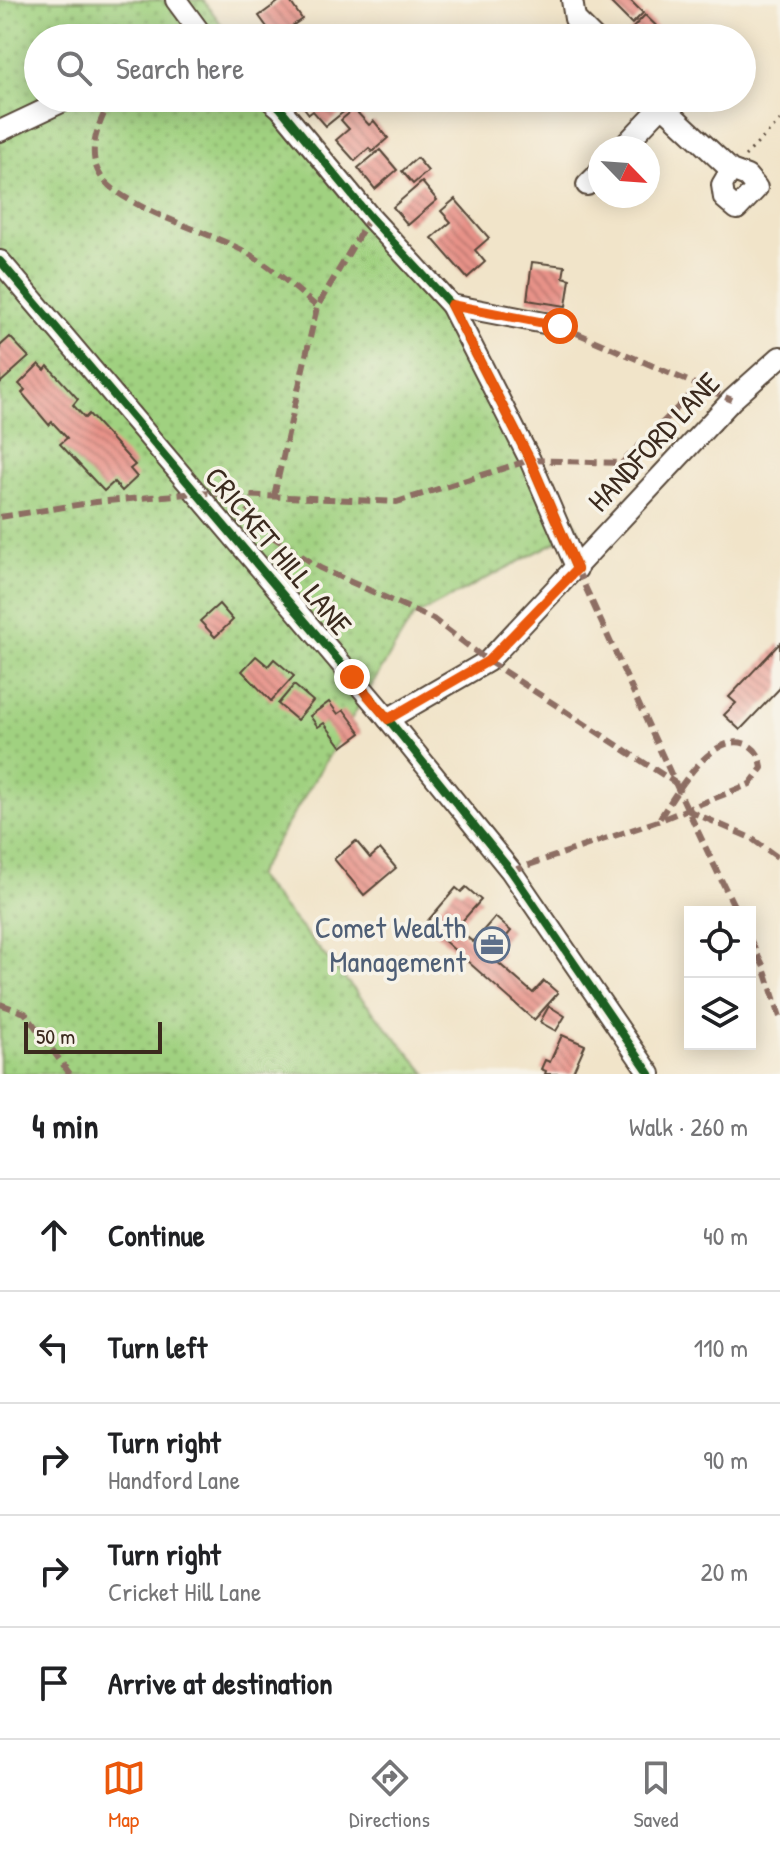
<!DOCTYPE html>
<html lang="en">
<head>
<meta charset="utf-8">
<style>
  body { margin:0; font-family:"Patrick Hand",sans-serif; background:#f6f6f6; color:#202124 }
  .controls { position:absolute; right:24px; bottom:24px; display:grid; overflow:hidden; border-radius:0px; box-shadow:0 4px 20px #0003 }
  .controls button { width:72px; height:72px; display:grid; place-items:center; padding:0; border:0; border-bottom:2px solid #e0e0e0; background:#fff; color:#202124; font:40px sans-serif }
  .compass { position:absolute; left:588px; top:136px; width:72px; height:72px; border-radius:50%; background:#fff; box-shadow:0 4px 20px #0003; rotate:115deg }
  .scale { position:absolute; left:24px; bottom:20px; width:138px; box-sizing:border-box; padding-left:8px; border:4px solid #3b2a1e; border-top:0; font-size:22px; line-height:28px; white-space:nowrap; color:#3b2a1e; -webkit-text-stroke:6px #f7f3e8; paint-order:stroke }
  .stop { position:absolute; width:24px; height:24px; margin:-18px; border:6px solid #ea580c; border-radius:50%; background:#fff }
  .stop.end { background:#ea580c; border-color:#fff; box-shadow:0 2px 8px #0008 }
  .list { margin:0; padding:0; list-style:none }
  h2 { display:flex; justify-content:space-between; align-items:center; height:104px; margin:0; padding:0 32px; font-size:34px }
  h2 small { font-size:26px; font-weight:400; color:#757577 }
  .list li { display:grid; grid-template-columns:52px 1fr auto; gap:24px; align-items:center; box-sizing:border-box; height:112px; padding:0 32px; border-top:2px solid #e0e0e0 }
  .list b { display:block; font-size:30px; white-space:nowrap }
  .list p { margin:0; font-size:26px; white-space:nowrap; color:#757577 }
  .list em { font-size:26px; font-style:normal; color:#757577 }
  .icon { flex:none; width:44px; height:44px; fill:none; stroke:currentColor; stroke-width:2; stroke-linecap:round; stroke-linejoin:round }
  .map { position:relative; flex:none; width:780px; height:1074px; overflow:hidden }
  .search { position:absolute; background:#fff; box-shadow:0 4px 20px #0003; left:24px; right:24px; top:24px; height:88px; display:flex; align-items:center; gap:20px; box-sizing:border-box; padding:0 28px; border-radius:44px; color:#757577; font-size:30px }
  .sheet { height:664px; background:#fff }
  nav { display:flex; justify-content:space-around; align-items:center; box-sizing:border-box; height:112px; border-top:2px solid #e0e0e0; background:#fff; font-size:22px; color:#757577 }
  nav a { display:grid; justify-items:center; gap:4px }
  nav .on { color:#ea580c }
  .map>svg:first-child { display:block }
  .grass { fill:url(#grass-dots); stroke:#6e7e4f; stroke-width:2 }
  .building { fill:url(#building-back-hatch) }
  .lines { fill:none; stroke-linecap:round; stroke-linejoin:round }
  .minor-casing { stroke:#564638; stroke-width:24 }
  .path { stroke:#564638; stroke-width:3; stroke-dasharray:2 6; stroke-linecap:butt }
  .minor { stroke:#fff; stroke-width:20 }
  .quiet { stroke:#8d6e63; stroke-width:6; stroke-dasharray:12 6; stroke-linecap:butt }
  .cycleway-casing { stroke:#f7f3e8; stroke-width:13 }
  .cycleway { stroke:#1b5e20; stroke-width:8 }
  .route { stroke:#ea580c; stroke-width:10 }
  .labels { text-anchor:middle; stroke-width:7; stroke-linejoin:round; paint-order:stroke }
  .street-label { font-size:30px; fill:#3b2a1e; stroke:#f7f3e8 }
  .service-label { font-size:30px; fill:#4e5e75; stroke:#f7f3e8; text-anchor:end }
</style>
</head>
<body>
<div class="map">
<svg width="780" height="1074" viewBox="0 0 780 1074">
  <defs>
    <pattern id="grass-dots" width="8" height="8" patternUnits="userSpaceOnUse" patternTransform="scale(2)"><rect width="8" height="8" fill="#a0d180"/><path d="M2 2h.1M6 6h.1" fill="none" stroke="#84aa68" stroke-width="1.8" stroke-linecap="round"/></pattern>
    <pattern id="building-back-hatch" width="6" height="6" patternUnits="userSpaceOnUse" patternTransform="scale(2)"><rect width="6" height="6" fill="#e79288"/><path d="M-1 5l2 2M0 0l6 6M5-1l2 2" fill="none" stroke="#bc776f"/></pattern>
  </defs>
  <rect width="100%" height="100%" fill="#f7f3e8"/>
  <filter id="ink" filterUnits="userSpaceOnUse"><feTurbulence type="fractalNoise" baseFrequency=".0125" numOctaves="2"/><feDisplacementMap in="SourceGraphic" scale="16" xChannelSelector="R" yChannelSelector="G"/><feConvolveMatrix kernelMatrix="1 2 1 2 8 2 1 2 1" color-interpolation-filters="sRGB"/></filter>
  <filter id="wash" filterUnits="userSpaceOnUse"><feTurbulence type="fractalNoise" baseFrequency=".006" numOctaves="4" result="noise"/><feDisplacementMap in="SourceGraphic" scale="32" xChannelSelector="R" yChannelSelector="G"/><feGaussianBlur stdDeviation="1.8" result="paint"/><feColorMatrix in="noise" values="0 0 0 0 0 0 0 0 0 0 0 0 0 0 0 0 0 1.4 0 .05"/><feComposite in="paint" operator="in"/></filter>
  <g filter="url(#wash)">
    <rect width="100%" height="100%" fill="#f1e4c9"/>
    <path class="grass" d="M0 0H203L232 38H38V98H278L451 305 579 530 413 617 256 876 427 1074H0Z"/>
    <g id="blocks">
      <g class="building">
        <path d="M281 0H289L302 19 275 38 259 16Z"/>
        <path d="M608 0H630L643 13 632 24Z"/>
        <path d="M645 15 669 38H631L627 34Z"/>
        <path d="M307 98H353L347 109 326 126 313 111 309 114 302 105 308 100Z"/>
        <path d="M354 109 369 125 374 121 388 138 372 152 369 148 355 161 336 140 349 129 341 120Z"/>
        <path d="M380 150 397 170 375 189 358 168Z"/>
        <path d="M417 158 428 171 413 184 402 171Z"/>
        <path d="M422 182 437 200 408 225 393 207Z"/>
        <path d="M455 199 489 238 475 250 485 262 467 278 432 238 451 222 441 211Z"/>
        <path d="M532 262 565 266 563 277 570 279 566 306 527 300Z"/>
        <path d="M10 337 29 357 0 383V346Z"/>
        <path d="M39 364 45 370 48 366 78 399 73 405 85 418 89 414 135 465 130 469 137 477 122 491 114 482 104 491 60 444 67 438 52 422 49 425 22 393 25 390 19 384Z"/>
        <path d="M219 604 233 620 215 637 200 621Z"/>
        <path d="M780 643V688L740 730 724 715 736 703 729 697Z"/>
        <path d="M256 656 268 666 274 659 294 676 271 701 242 671Z"/>
        <path d="M294 685 313 701 297 720 278 704Z"/>
        <path d="M329 702 338 714 344 710 361 733 342 747 324 723 318 727 310 716Z"/>
        <path d="M356 841 370 858 380 849 396 868 364 895 334 859Z"/>
        <path d="M466 887 481 900 456 928 473 942 495 917 511 931 497 948 503 953 496 961 533 993 544 981 558 993 534 1020 425 924 456 888 461 892Z"/>
        <path d="M549 1006 565 1016 556 1031 540 1022Z"/>
        <path d="M562 1035 585 1045 572 1074H545L546 1071 541 1069 545 1060 550 1062Z"/>
      </g>
    </g>
  </g>
  <g filter="url(#ink)">
    <use href="#blocks" fill-opacity="0" stroke="#564638" stroke-width="2"/>
    <g class="lines">
      <defs>
        <g id="minor">
          <path d="M176 0 204 38"/>
          <path d="M572 0 575 19 594 38"/>
          <path d="M268 98 280 108 370 217 451 305 530 460 577 569"/>
          <path d="M654 98 731 170 747 176 757 188 737 209 724 198 722 185 731 170"/>
          <path d="M0 131 70 98"/>
          <path d="M622 148 662 106"/>
          <path d="M587 185 600 172"/>
          <path d="M0 261 388 719 511 871 650 1074"/>
          <path d="M451 305 560 326"/>
          <path d="M388 719 488 661 732 400 780 357"/>
        </g>
      </defs>
      <use href="#minor" class="minor-casing"/>
      <path class="path" d="M745 156 780 121"/>
      <use href="#minor" class="minor"/>
      <g class="quiet">
        <path d="M112 98C100 120 86 149 99 173 117 208 213 232 249 254 274 269 295 288 317 307"/>
        <path d="M560 326 732 400"/>
        <path d="M239 493 259 528 320 568 433 619 488 661 677 784"/>
        <path d="M274 496 317 307 370 217"/>
        <path d="M0 517 96 502 197 493 397 502 530 460 622 463 700 385"/>
        <path d="M577 569C630 684 681 799 737 912"/>
        <path d="M687 810 751 838 780 859"/>
        <path d="M511 871 658 821 750 784 762 768C761 757 756 748 746 744 710 731 675 796 658 821"/>
        <path d="M750 939 764 967 780 1017"/>
        <path d="M0 1004 25 1013 70 1074"/>
      </g>
      <defs>
        <g id="cycleway">
          <path d="M268 98 280 108 370 217 451 305 530 460 577 569"/>
          <path d="M0 261 388 719 511 871 650 1074"/>
        </g>
      </defs>
      <use href="#cycleway" class="cycleway-casing"/>
      <use href="#cycleway" class="cycleway"/>
    </g>
  </g>
  <g class="lines" filter="url(#ink)">
    <path class="route" d="M352 677 388 719 488 661 577 569 530 460 451 305 560 326"/>
  </g>
  <defs>
    <symbol id="office-ring" viewBox="-11 -11 22 22"><circle r="9.5" fill="#f7f3e8" stroke="#5c6f8a" stroke-width="1.5"/><path d="M-6-3h4V-5.5h4V-3h4V5H-6ZM-1-4.5V-3h2v-1.5ZM-6 0V1H6V0Z" fill="#5c6f8a"/></symbol>
  </defs>
  <g fill-rule="evenodd">
    <use href="#office-ring" x="472" y="925" width="40" height="40"/>
  </g>
  <g class="labels">
    <g class="street-label">
      <text transform="translate(654 442) rotate(-47)" y="10">HANDFORD LANE</text>
      <text transform="translate(278 551) rotate(50)" y="10">CRICKET HILL LANE</text>
    </g>
    <g class="service-label">
      <text x="466" y="938">Comet Wealth<tspan x="466" dy="34">Management</tspan></text>
    </g>
  </g>
</svg>
<div class="controls">
<button><svg class="icon" aria-label="locate" viewBox="0 0 24 24"><circle cx="12" cy="12" r="6"/><path d="M12 2v4M12 18v4M2 12h4M18 12h4"/></svg></button>
<button><svg class="icon" aria-label="layers" viewBox="0 0 24 24"><path d="M12 4l9 5-9 5-9-5zM3 14l9 5 9-5"/></svg></button>
</div>
<svg class="compass" viewBox="-18 -18 36 36"><path d="M0-13l5 13h-10z" fill="#e53935"/><path d="M0 13l5-13h-10z" fill="#757577"/></svg>
<div class="scale">50 m</div>
<div class="stop" style="left:560px;top:326px"></div>
<div class="stop end" style="left:352px;top:677px"></div>
<div class="search"><svg class="icon" aria-label="search" viewBox="0 0 24 24"><circle cx="10" cy="10" r="6"/><path d="M15 15l6 6"/></svg>Search here</div>
</div>
<section class="sheet">
<h2>4 min<small>Walk · 260 m</small></h2>
<ul class="list">
<li><svg class="icon" aria-label="ahead" viewBox="0 0 24 24"><path d="M12 20V5M6 11l6-6 6 6"/></svg><div><b>Continue</b></div><em>40 m</em></li>
<li><svg class="icon" aria-label="left" viewBox="0 0 24 24"><path d="M17 20v-9H6M10 6l-5 5 5 5"/></svg><div><b>Turn left</b></div><em>110 m</em></li>
<li><svg class="icon" aria-label="right" viewBox="0 0 24 24"><path d="M7 20v-9h11M14 6l5 5-5 5"/></svg><div><b>Turn right</b><p>Handford Lane</p></div><em>90 m</em></li>
<li><svg class="icon" aria-label="right" viewBox="0 0 24 24"><path d="M7 20v-9h11M14 6l5 5-5 5"/></svg><div><b>Turn right</b><p>Cricket Hill Lane</p></div><em>20 m</em></li>
<li><svg class="icon" aria-label="arrive" viewBox="0 0 24 24"><path d="M6 21V4h12l-3 4 3 4H6"/></svg><div><b>Arrive at destination</b></div></li>
</ul>
</section>
<nav>
<a class="on"><svg class="icon" aria-label="map" viewBox="0 0 24 24"><path d="M3 6l6-2 6 2 6-2v14l-6 2-6-2-6 2zM9 4v14M15 6v14"/></svg>Map</a>
<a><svg class="icon" aria-label="directions" viewBox="0 0 24 24"><path d="M12 3l9 9-9 9-9-9zM9 14v-3h6M13 9l2 2-2 2"/></svg>Directions</a>
<a><svg class="icon" aria-label="saved" viewBox="0 0 24 24"><path d="M7 4h10v16l-5-4-5 4z"/></svg>Saved</a>
</nav>
</body>
</html>
